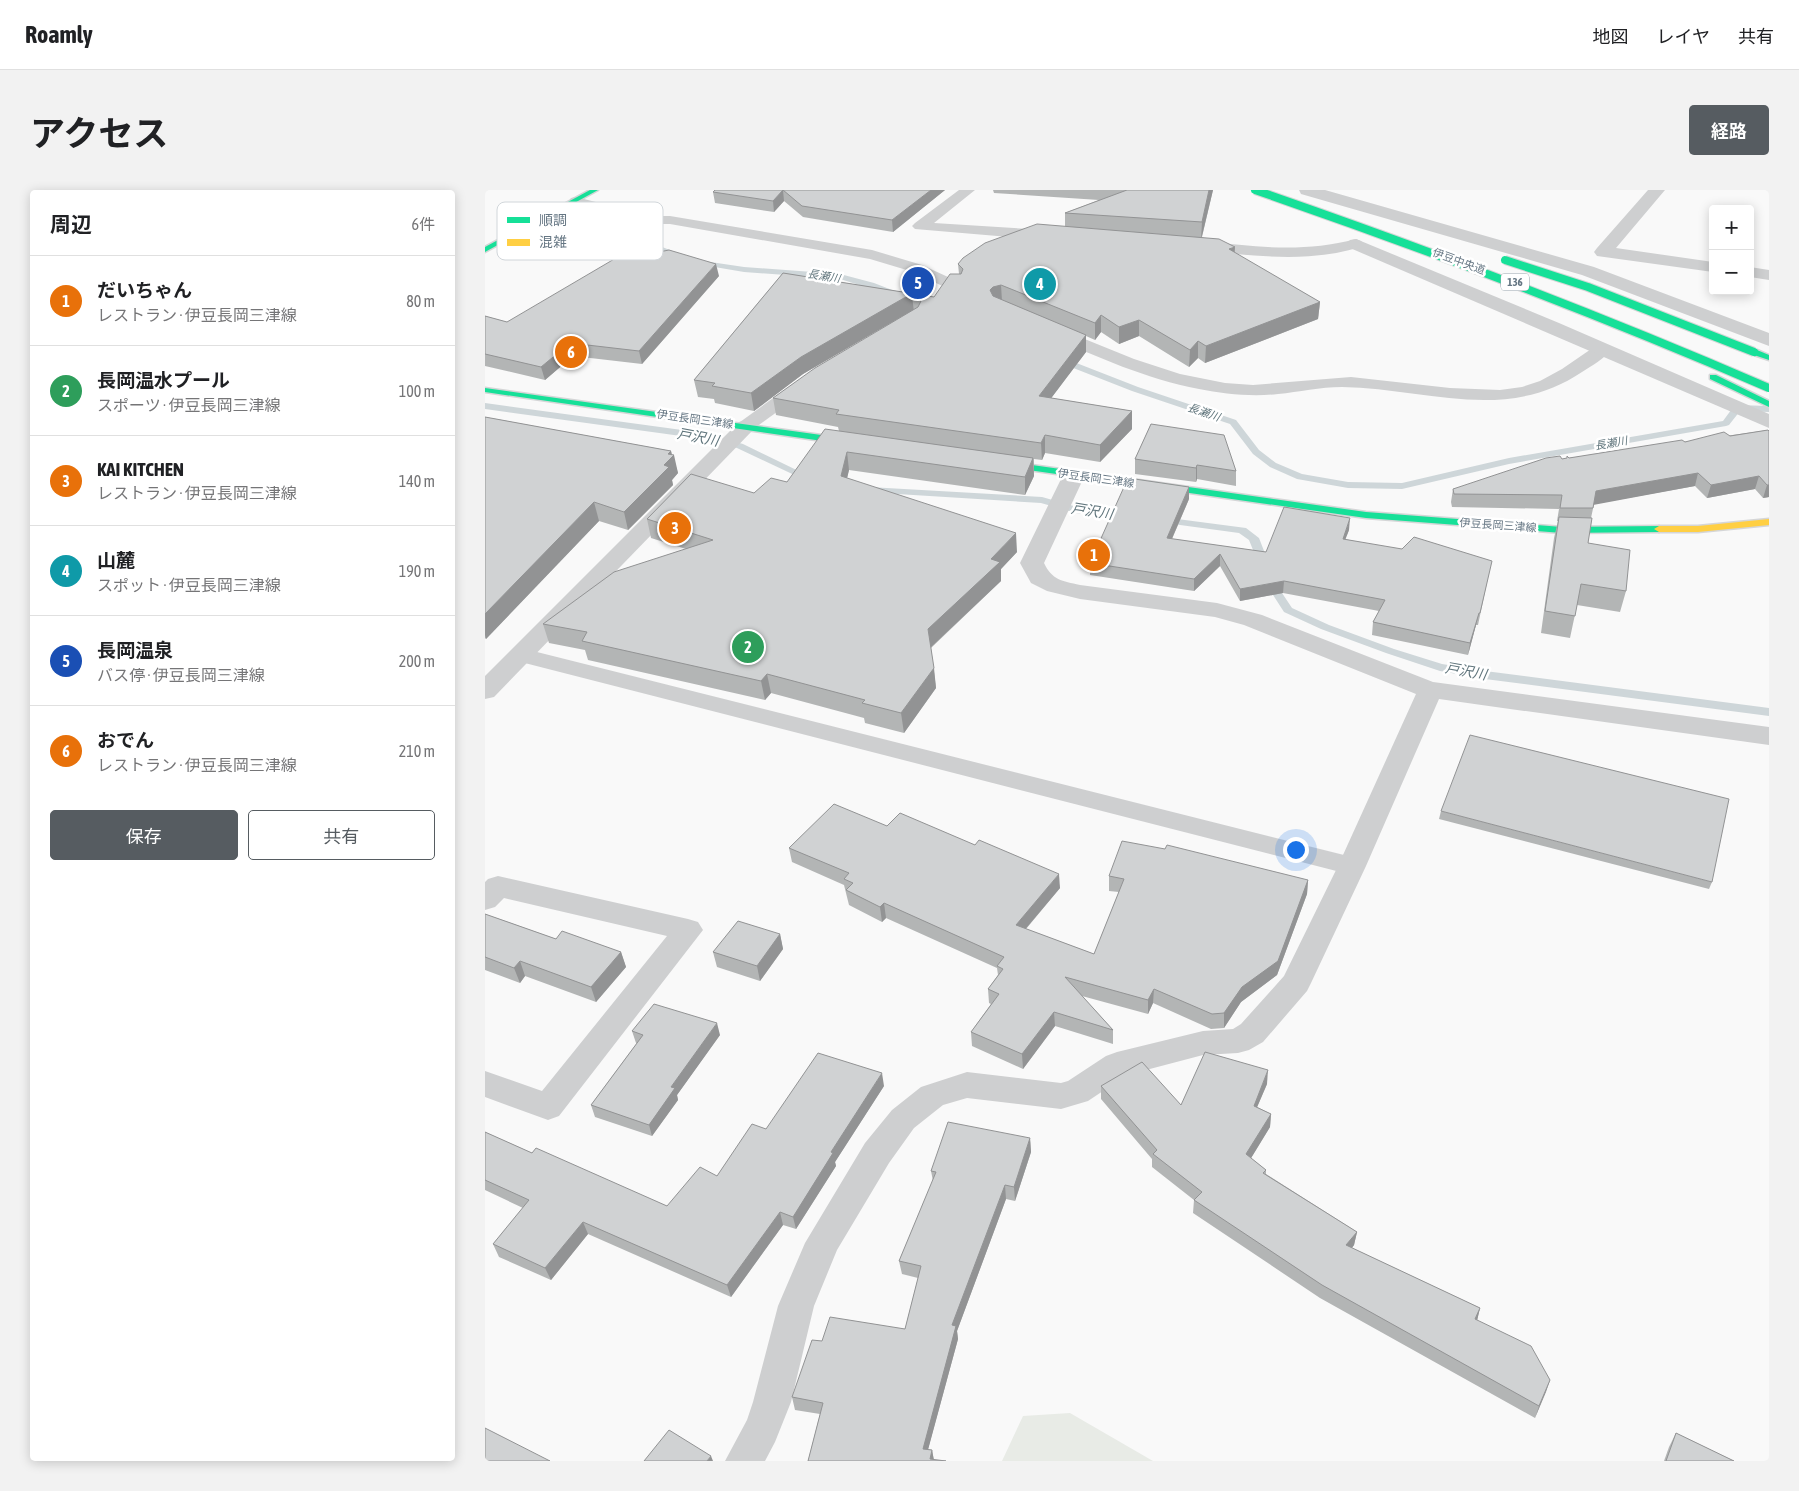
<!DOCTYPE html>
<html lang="ja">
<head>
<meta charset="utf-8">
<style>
  body { margin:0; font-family:"Asap Condensed","Noto Sans JP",sans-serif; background:#f2f2f2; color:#202124 }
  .controls { position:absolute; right:15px; top:15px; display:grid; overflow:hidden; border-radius:5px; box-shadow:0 2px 12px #0003 }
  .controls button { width:45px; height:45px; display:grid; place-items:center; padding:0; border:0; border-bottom:1px solid #e0e0e0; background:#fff; color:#202124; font:25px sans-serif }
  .you { position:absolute; left:810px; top:659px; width:18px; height:18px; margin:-12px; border:4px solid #fff; border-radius:50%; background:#1a73e8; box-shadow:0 0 0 8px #1a73e833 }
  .badge { display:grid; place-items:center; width:32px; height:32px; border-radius:50%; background:#565c61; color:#fff; font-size:16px; font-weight:700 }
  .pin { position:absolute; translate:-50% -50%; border:2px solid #fff; box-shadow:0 1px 5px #0006 }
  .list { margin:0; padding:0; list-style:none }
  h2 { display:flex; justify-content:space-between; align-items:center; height:65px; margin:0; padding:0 20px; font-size:21px }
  h2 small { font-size:16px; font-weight:400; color:#757577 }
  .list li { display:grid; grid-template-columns:32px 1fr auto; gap:15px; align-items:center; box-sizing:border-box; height:90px; padding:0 20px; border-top:1px solid #e0e0e0 }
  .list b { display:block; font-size:19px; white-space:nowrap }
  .list p { margin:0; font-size:16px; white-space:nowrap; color:#757577 }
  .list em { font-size:16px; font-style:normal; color:#757577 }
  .actions { display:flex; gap:10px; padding:15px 20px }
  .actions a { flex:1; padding:11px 0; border:1px solid #565c61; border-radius:5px; text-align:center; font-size:18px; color:#565c61 }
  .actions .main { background:#565c61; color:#fff }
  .map { position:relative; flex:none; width:1284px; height:1271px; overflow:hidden; border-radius:5px }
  header { display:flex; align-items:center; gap:30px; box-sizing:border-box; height:70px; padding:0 25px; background:#fff; border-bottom:1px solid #e0e0e0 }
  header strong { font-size:24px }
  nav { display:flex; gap:28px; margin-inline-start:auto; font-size:18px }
  .intro { display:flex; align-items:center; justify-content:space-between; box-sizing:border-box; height:120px; padding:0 30px }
  h1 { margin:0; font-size:35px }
  .button { padding:12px 22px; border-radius:5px; background:#565c61; color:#fff; font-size:18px; font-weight:700 }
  main { display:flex; gap:30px; padding:0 30px }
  aside { flex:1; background:#fff; border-radius:5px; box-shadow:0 2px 12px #0003 }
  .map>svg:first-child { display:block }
  .green { fill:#e8ebe6 }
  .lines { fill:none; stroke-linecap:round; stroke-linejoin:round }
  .stream { fill:#ced6d9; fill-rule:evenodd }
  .fast-casing { stroke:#d5d6d7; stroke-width:3 }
  .slow-casing { stroke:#d5d6d7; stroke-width:3 }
  .lane { fill:#cecfd0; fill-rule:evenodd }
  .street { fill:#cecfd0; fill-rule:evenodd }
  .fast { fill:#16e098; fill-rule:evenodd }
  .slow { fill:#ffcf43; fill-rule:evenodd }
  .fast-bridge-casing { stroke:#d5d6d6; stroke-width:10; stroke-linecap:butt }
  .fast-bridge { stroke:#16e098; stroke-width:8 }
  .wall { fill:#b3b5b5 }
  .shaded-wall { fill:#929394 }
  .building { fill:#d0d2d3; stroke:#929394 }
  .labels { text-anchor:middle; stroke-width:5; stroke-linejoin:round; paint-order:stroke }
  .far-street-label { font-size:11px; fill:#657683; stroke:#fff }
  .far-water-label { font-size:11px; font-style:italic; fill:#60757c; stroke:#fff }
  .shield { fill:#fff; stroke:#939fa8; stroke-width:1 }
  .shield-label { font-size:11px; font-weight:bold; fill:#657683 }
  .water-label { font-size:14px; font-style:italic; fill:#60757c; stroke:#fff }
  .key { fill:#fff; stroke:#d1d6da; stroke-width:1 }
  .key-label { font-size:14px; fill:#657683 }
</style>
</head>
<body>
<header>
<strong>Roamly</strong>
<nav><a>地図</a><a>レイヤ</a><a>共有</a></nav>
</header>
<div class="intro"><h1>アクセス</h1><a class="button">経路</a></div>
<main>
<aside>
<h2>周辺<small>6件</small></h2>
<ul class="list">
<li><span class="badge" style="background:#e8710a">1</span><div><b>だいちゃん</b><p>レストラン · 伊豆長岡三津線</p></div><em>80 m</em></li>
<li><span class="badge" style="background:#2e9e5b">2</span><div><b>長岡温水プール</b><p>スポーツ · 伊豆長岡三津線</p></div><em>100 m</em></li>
<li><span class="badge" style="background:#e8710a">3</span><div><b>KAI KITCHEN</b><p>レストラン · 伊豆長岡三津線</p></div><em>140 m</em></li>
<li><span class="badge" style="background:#0f9aa8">4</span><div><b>山麓</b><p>スポット · 伊豆長岡三津線</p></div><em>190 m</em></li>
<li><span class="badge" style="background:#1a4fb4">5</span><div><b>長岡温泉</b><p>バス停 · 伊豆長岡三津線</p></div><em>200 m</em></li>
<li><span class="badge" style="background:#e8710a">6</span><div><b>おでん</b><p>レストラン · 伊豆長岡三津線</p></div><em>210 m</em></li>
</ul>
<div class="actions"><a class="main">保存</a><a>共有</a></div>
</aside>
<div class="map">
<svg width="1284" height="1271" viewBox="0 0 1284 1271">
  <rect width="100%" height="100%" fill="#f9f9f9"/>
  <path class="green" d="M585 1223 668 1271H517L538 1226Z"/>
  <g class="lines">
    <g class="stream">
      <path d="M147 41H153L162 51 200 66 193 68 156 55 146 43Z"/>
      <path d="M212 70 259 77 355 84 389 93 420 105 416 108 355 89 259 82 212 74Z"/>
      <path d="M576 167 653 197 751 230 774 260 791 273 817 284 863 292 917 293 1024 268 1238 231 1249 216 1252 215 1284 216V222L1255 221 1244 235 1241 236 1024 274 917 299 863 298 812 289 785 277 768 264 745 234 647 201 573 172 572 170Z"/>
      <path d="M0 213 219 243 258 254 328 288 326 290H320L252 258 218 249 0 219Z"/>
      <path d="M384 297 557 307 592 317 642 323 647 326 642 329 591 323 556 313 380 302V298Z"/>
      <path d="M677 327 761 338 774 348 793 397 807 418 844 435 909 459 957 474 1000 481 1284 518V526L1000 489 955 481 901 463 836 439 799 422 783 397 764 350 754 343 673 332 672 330Z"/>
    </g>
    <defs>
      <g id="fast">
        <path d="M105 0H113L0 62V57Z"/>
        <path d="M1266 160H1272L1284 165V170L1266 164Z"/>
        <path d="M1225 185H1231L1284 211V217L1225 189Z"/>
        <path d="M0 198 372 250 376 253 372 256 0 202Z"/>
        <path d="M511 270 881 322 1077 337 1174 336 1179 339 1174 342 1077 343 881 328 508 275 507 273Z"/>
      </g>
      <path id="slow" d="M1284 329V335L1213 342H1174L1169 339 1174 336H1213Z"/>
    </defs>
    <use href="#fast" class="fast-casing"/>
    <use href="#slow" class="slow-casing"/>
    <g class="lane">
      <path d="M474 0H490L449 33 560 40 565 42 568 45 565 48 560 50 430 39 427 36 430 33Z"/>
      <path d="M91 7 166 26H185L387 60 437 75 476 93 478 96 476 99H464L425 81 385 69 185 34H166L73 47H32L27 45 24 42 27 39 32 37H73L142 29 86 14 84 11 86 8Z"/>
      <path d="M871 49 876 51 879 54 876 57C822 73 774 66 719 61L714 59 711 56 714 53 719 51C774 57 817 63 871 49Z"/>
      <path d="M570 137 649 169 695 184 740 193 768 195 866 187 965 198 1015 200 1037 197 1055 191 1077 179 1112 155H1124L1126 159C1120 169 1106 176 1097 182 1020 234 940 198 857 197 835 197 814 202 793 204 767 207 739 204 714 199 661 189 613 167 564 146L562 142 564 138Z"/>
      <path d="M315 192 321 193 324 197 321 201 267 240 261 241 255 240 252 236 255 232 309 193Z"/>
      <path d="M36 458 867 667 876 670 879 676 876 682 867 685 28 470 25 465 28 460Z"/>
    </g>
    <g class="street">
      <path d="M814 0H840L1109 77 1284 143V156L1097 85 816 4Z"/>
      <path d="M1163 0H1180L1131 58 1228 72V82L1112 66 1109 62 1112 58Z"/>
      <path d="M871 49 1074 133 1284 224V238L865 58 862 54 865 50Z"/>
      <path d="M1265 77 1284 80V90L1265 87Z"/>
      <path d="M261 230 268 232 271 236 268 240 9 507 0 509V486L254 232Z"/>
      <path d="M589 279 597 280 600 285 559 373C567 390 577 391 595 395L732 413 777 425 948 492 1284 537V555L954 509 881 676 826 793 822 801 778 852 764 860 753 863 718 865 642 885 603 911 576 919 482 908 458 915 429 938 404 973 352 1060 329 1116 306 1212 290 1252 280 1271H240L262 1230 268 1212 293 1116 320 1053 380 953 407 920 436 897 482 882 576 893 583 891 621 866 632 862 718 841 748 839 756 834 799 786 853 676 931 504 759 435 730 427 595 409 562 401 546 393 535 373 578 285 581 280Z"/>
      <path d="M13 686 203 729 213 732 218 740 74 926 63 930 0 907V881L57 901 182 746 19 708 10 717 0 720V692L3 689Z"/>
    </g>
    <use href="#fast" class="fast"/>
    <use href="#slow" class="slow"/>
    <defs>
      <g id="fast-bridge">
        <path d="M770 0C944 60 1115 125 1284 198"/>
        <path d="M1020 70 1103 97 1269 162"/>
      </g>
    </defs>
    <use href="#fast-bridge" class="fast-bridge-casing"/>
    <use href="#fast-bridge" class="fast-bridge"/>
  </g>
  <g class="wall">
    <path d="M230 0H460L408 42 318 27 299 11 289 22 230 13 228 2Z"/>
    <path d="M508 0H728L717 47 749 63 835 112 833 129 720 173 713 168 704 177 654 146 634 154 616 142 610 150 601 146V162L566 208 647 221V239L615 272 560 263 557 270 549 269V286L540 305 364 280 362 288 532 362 516 379V391L446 458 451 498 419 543 380 533 379 528 286 503 280 510 103 470 100 460 64 453 58 434 201 359 166 348 162 329 269 303 302 292 354 241 353 237 291 225 288 208 407 132 318 184 269 221 230 213 229 209 213 207 209 190 298 83 449 107 474 84 473 74 580 37V23L614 10 509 3Z"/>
    <path d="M234 86 157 174 88 166 60 190 0 176V126L22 132Z"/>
    <path d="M0 227 186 261 193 283 187 290 188 295 143 340 114 331 1 449 0 448Z"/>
    <path d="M666 234 751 281V296L712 289 711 292 650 284V269Z"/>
    <path d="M1283 240 1284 307 1278 308 1270 299 1222 308 1210 296 1109 314 1106 328 1103 353 1141 401 1135 422 1092 415 1085 448 1056 443 1069 348 1073 331H1072L1074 319 967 317 966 312 968 299 1077 269Z"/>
    <path d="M704 309 687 349 781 362 864 340 860 349 1004 383 993 435H991L983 465 887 445 888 432 894 421 798 403 755 411 735 376 709 401 605 385V373Z"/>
    <path d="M956 621 1227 692 1224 699 954 629Z"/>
    <path d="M402 636 575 698 541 739 609 764 634 702 624 701V686L823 690 822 704 792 785 756 812 739 838 726 839 668 813 663 824 597 806 628 840V854L570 836 538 879 487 856 486 842 506 814 504 813 503 799 513 785 512 778 401 728 397 732 364 715 359 695 307 672 304 658Z"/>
    <path d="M0 724 71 749 136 762 141 777 111 812 40 786 35 793 0 780Z"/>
    <path d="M295 744 298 759 275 791 232 777 228 762Z"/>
    <path d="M147 841 235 845 192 905 193 910 167 946 110 927 106 915 152 853H151Z"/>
    <path d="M782 894 772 917 786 924 785 937 766 968 781 980V984L872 1042 869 1055 867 1058 995 1118 992 1130 1065 1190 1050 1228 835 1108 708 1023 709 1010 667 977V969L616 909V896L696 915Z"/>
    <path d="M399 896 350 972 351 976 311 1039 298 1035 246 1107 103 1044 66 1090 14 1067 8 1054 38 1018 0 1000V942L47 963 182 1016 232 986 281 939Z"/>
    <path d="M545 948 546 962 530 1011 521 1009 472 1141 473 1149 443 1259 447 1260 449 1270 323 1271 335 1224 310 1220 307 1207 337 1151 420 1139 433 1088 417 1084 414 1071 448 991 446 981Z"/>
    <path d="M1191 1243 1249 1271H1179L1184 1257Z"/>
  </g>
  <g class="shaded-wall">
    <path d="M298 0 299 11 289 22 288 11Z"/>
    <path d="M446 0H460L408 42 407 30Z"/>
    <path d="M724 0H728L716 50 717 32Z"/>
    <path d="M750 57 749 73 744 59Z"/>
    <path d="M231 74 234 86 157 174 154 161Z"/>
    <path d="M516 95 517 111 506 117 505 100 508 97Z"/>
    <path d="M427 106 429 122 421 124 318 184 269 221 266 203 316 167 419 108Z"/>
    <path d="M835 112 833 129 720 173 721 156Z"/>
    <path d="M616 125V142L610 150V133Z"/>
    <path d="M654 130V146L634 154V137Z"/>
    <path d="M601 145V162L555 223 554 206Z"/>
    <path d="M713 151V168L704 177 705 160Z"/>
    <path d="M85 153 88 166 60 190 56 177Z"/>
    <path d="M647 221V239L615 272V255Z"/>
    <path d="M560 245V263L557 270 556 253Z"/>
    <path d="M186 261 187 267 189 265 193 283 187 290 188 295 143 340 139 322 179 275 183 264Z"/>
    <path d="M362 262 364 280 358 305 356 286Z"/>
    <path d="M548 268 549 286 540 305V287Z"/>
    <path d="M712 275V289L711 292V278Z"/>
    <path d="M1213 283 1210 296 1108 315 1111 301Z"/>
    <path d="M1274 286 1270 299 1222 308 1226 295Z"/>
    <path d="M1282 295H1284V307L1278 308Z"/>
    <path d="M704 297V309L682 360V348Z"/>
    <path d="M109 312 114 331 1 449 0 445V424Z"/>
    <path d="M865 328 864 340 856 361 858 349Z"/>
    <path d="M531 343 532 362 516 379V391L445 458 443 439 506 369Z"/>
    <path d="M735 364V376L709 401V389Z"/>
    <path d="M799 391 798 403 755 411V399Z"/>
    <path d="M994 423 991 435 983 465 985 453Z"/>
    <path d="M449 478 451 498 419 543 416 523Z"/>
    <path d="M282 484 286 503 280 510 276 491Z"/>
    <path d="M574 684 575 698 532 749 531 735Z"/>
    <path d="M823 690 822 704 792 785 756 812 739 838V823Z"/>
    <path d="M399 713 401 728 397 732 395 717Z"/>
    <path d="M295 744 298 759 275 791 272 776Z"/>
    <path d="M136 762 141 777 111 812 106 797Z"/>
    <path d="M35 771 40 786 35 793 29 778Z"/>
    <path d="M669 799 668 813 663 824V810Z"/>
    <path d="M569 822 570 836 538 879 537 864Z"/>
    <path d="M232 833 235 845 192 905 193 910 167 946 164 935 186 897Z"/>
    <path d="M783 880 782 894 767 929 769 916Z"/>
    <path d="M397 883 399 896 350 972 351 976 311 1039 308 1027 346 962Z"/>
    <path d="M786 924 785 937 760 978 761 964Z"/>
    <path d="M545 948 546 962 530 1011 529 997Z"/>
    <path d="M520 995 521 1009 472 1141 473 1149 440 1271 438 1259 467 1135Z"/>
    <path d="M295 1022 298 1035 246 1107 242 1095Z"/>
    <path d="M98 1032 103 1044 66 1090 60 1078Z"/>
    <path d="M872 1042 869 1055 859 1068 861 1055Z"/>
    <path d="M995 1118 992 1131 990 1129Z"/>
    <path d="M1065 1190 1061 1202 1050 1228 1054 1216Z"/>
    <path d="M447 1260 449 1271 445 1269Z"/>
    <path d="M226 1266 228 1271H222Z"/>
  </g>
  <g class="building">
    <path d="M230 0H298L288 11 228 2Z"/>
    <path d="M298 0H446L407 30 317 16Z"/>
    <path d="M642 0H724L717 32 580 23Z"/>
    <path d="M552 34 734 49 750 57 744 59 835 112 721 156 713 151 705 160 654 130 634 137 616 125 610 133 516 95 508 97 505 100 508 106 601 145 554 206 647 221 615 255 560 245 556 253 351 224 354 220 288 208 330 178 433 117 436 111 433 108 427 106 419 108 316 167 266 203 227 196 230 193 209 190 298 83 449 107 465 84H476L478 79 473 74 478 68 500 53Z"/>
    <path d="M148 58 169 63 184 60 231 74 154 161 85 153 56 177 0 164V126L22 132Z"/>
    <path d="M0 227 186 261 183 264 189 265 179 275 184 277 139 322 109 312 0 424Z"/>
    <path d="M666 234 739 245 751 281 712 275 711 278 650 269Z"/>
    <path d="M340 239 548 268 540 287 362 262 356 286 531 343 506 369 515 372 443 439 449 478 416 523 377 513 380 510 282 484 276 491 97 451 102 442 58 434 129 382 228 350 162 329 206 284 269 303 286 288 302 292Z"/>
    <path d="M1283 240 1284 241V295H1282L1274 286 1226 295 1213 283 1111 301 1108 318H1075L1077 305 969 304 968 299 1061 268 1075 266 1077 269 1082 268V266L1084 268 1197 250 1200 252 1239 242 1245 246Z"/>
    <path d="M643 288 704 297 682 348 781 362 799 317 865 328 858 349 917 359 929 347 1007 371 995 423H994L985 453 888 432 900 410 799 391 755 399 735 364 709 389 605 373Z"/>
    <path d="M1074 327 1107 328 1103 353 1145 360 1141 401 1096 394 1090 426 1060 421Z"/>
    <path d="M985 545 1244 609 1227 692 956 621Z"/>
    <path d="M349 614 402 636 415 623 490 655 494 650 574 684 531 735 609 764 639 689 624 686 637 651 680 659 682 655 823 690 793 771 757 797 739 823 727 824 669 799 663 810 580 787 628 840 569 822 537 864 486 842 514 804 503 799 518 779 512 776 519 767 399 713 395 717 361 700 368 693 359 689 364 683 304 658Z"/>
    <path d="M0 724 71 749 77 741 136 762 106 797 35 771 29 778 0 767Z"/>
    <path d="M253 731 295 744 272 776 228 762Z"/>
    <path d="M169 814 232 833 186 897 190 898 164 935 106 915 158 845 147 841Z"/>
    <path d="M720 862 783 880 769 916 786 924 761 964 781 980 778 983 872 1042 861 1055 995 1118 990 1129 1046 1156 1065 1190 1054 1216 837 1095 709 1010 717 1002 668 964 672 960 616 896 657 872 696 915Z"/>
    <path d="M333 863 397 883 346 962 348 963 308 1027 295 1022 242 1095 98 1032 60 1078 8 1054 44 1010 0 990V942L47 963 51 958 182 1016 215 977 232 986 267 934 281 939Z"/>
    <path d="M463 932 545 948 529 997 520 995 467 1135 471 1136 438 1259 447 1260 445 1269 461 1271H323L338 1213 307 1207 327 1150 337 1151 345 1127 420 1139 436 1076 414 1071 451 982 446 981Z"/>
    <path d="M0 1238 65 1271H0Z"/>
    <path d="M184 1240 226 1266 222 1271H159Z"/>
    <path d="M1191 1243 1249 1271H1181Z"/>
  </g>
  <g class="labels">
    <g class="far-street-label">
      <text transform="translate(974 71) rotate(20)" y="4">伊豆中央道</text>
      <text transform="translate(210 229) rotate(8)" y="4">伊豆長岡三津線</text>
      <text transform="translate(611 288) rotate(8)" y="4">伊豆長岡三津線</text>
      <text transform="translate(1013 335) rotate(4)" y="4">伊豆長岡三津線</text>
    </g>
    <g class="far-water-label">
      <text transform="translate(339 86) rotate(9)" y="4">長瀬川</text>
      <text transform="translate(719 222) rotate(19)" y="4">長瀬川</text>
      <text transform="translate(1126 253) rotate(-10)" y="4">長瀬川</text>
    </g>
    <rect class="shield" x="1016" y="83.5" width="28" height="17" rx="4"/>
    <g class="shield-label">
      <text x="1030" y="96">136</text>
    </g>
    <g class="water-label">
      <text transform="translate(213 247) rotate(11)" y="5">戸沢川</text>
      <text transform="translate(607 321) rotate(9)" y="5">戸沢川</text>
      <text transform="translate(981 481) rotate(10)" y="5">戸沢川</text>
    </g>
  </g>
  <rect x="12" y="12" width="166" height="58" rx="8" class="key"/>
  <rect x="22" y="27" width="23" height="6" fill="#16e098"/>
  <rect x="22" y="49" width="23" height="7" fill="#ffcf43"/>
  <g class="key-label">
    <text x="54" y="35">順調</text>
    <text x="54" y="57">混雑</text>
  </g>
</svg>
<div class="controls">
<button>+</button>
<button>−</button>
</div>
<div class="you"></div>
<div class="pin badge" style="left:609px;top:365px;background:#e8710a">1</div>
<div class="pin badge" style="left:263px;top:457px;background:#2e9e5b">2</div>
<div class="pin badge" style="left:190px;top:338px;background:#e8710a">3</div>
<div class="pin badge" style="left:555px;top:94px;background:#0f9aa8">4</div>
<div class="pin badge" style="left:433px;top:93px;background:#1a4fb4">5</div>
<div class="pin badge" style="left:86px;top:162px;background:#e8710a">6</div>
</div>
</main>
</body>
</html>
